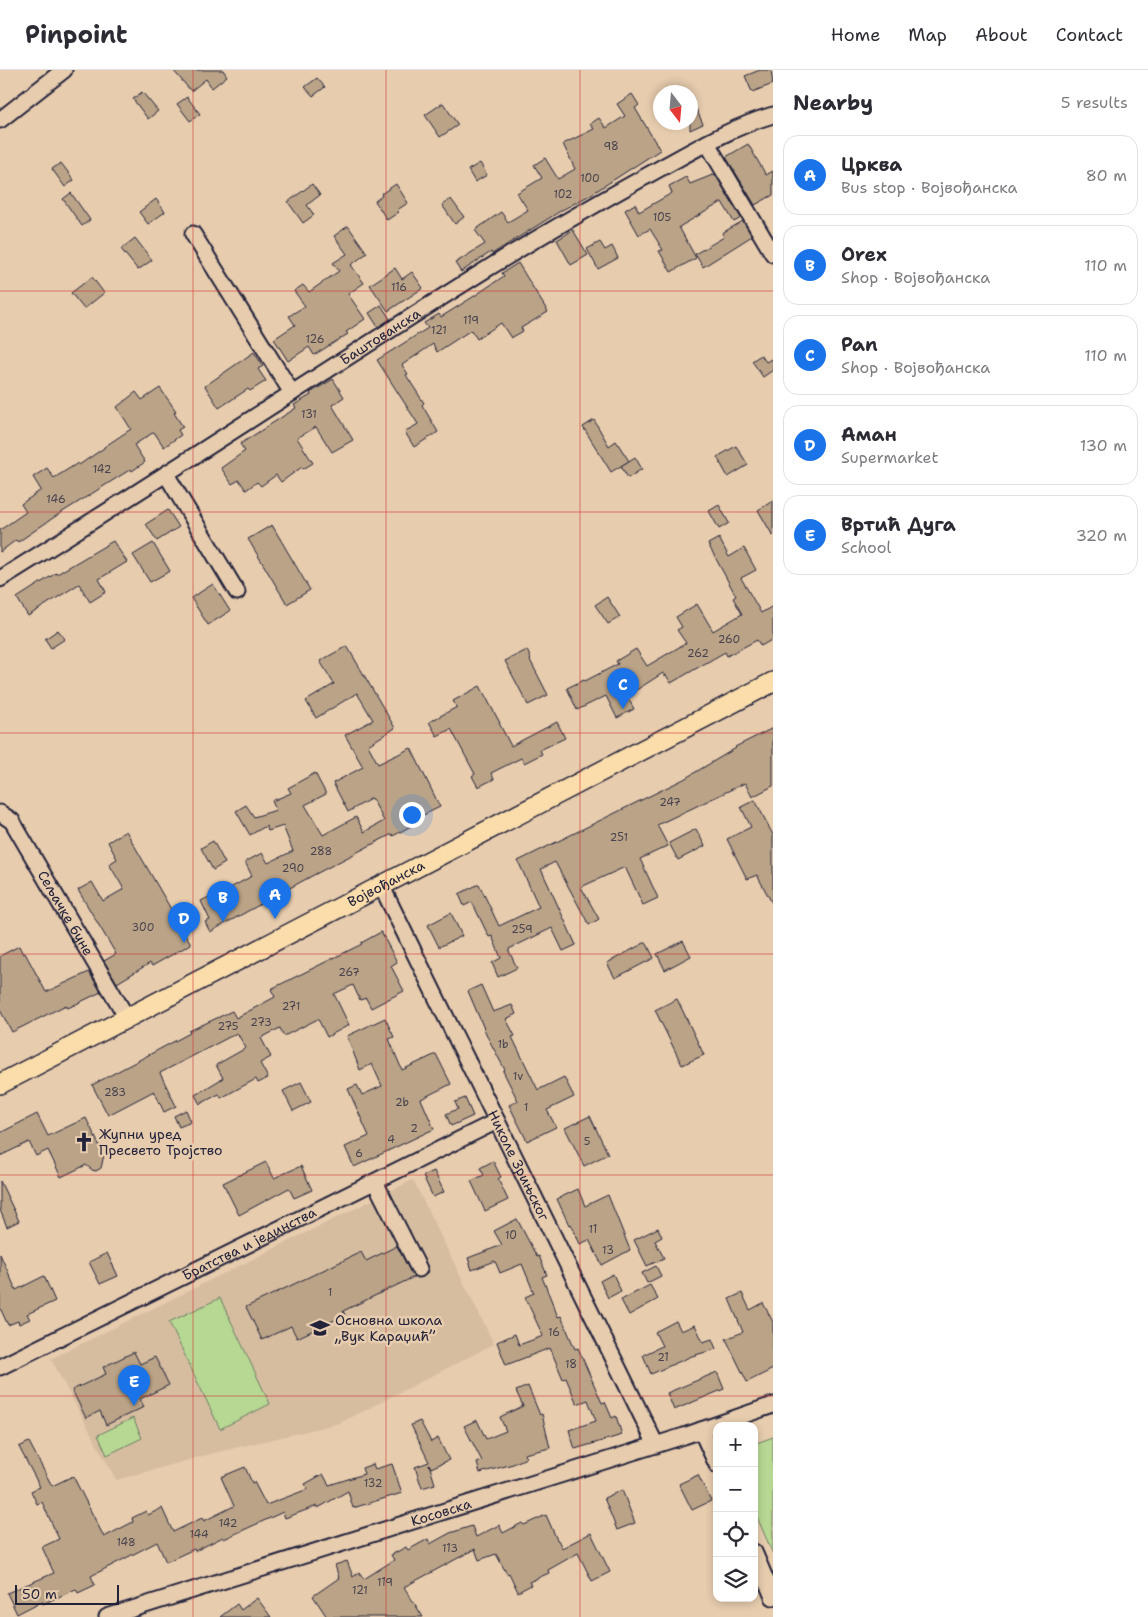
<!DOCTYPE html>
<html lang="en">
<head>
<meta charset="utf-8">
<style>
  body { margin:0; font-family:"Shantell Sans",sans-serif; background:#f7f7f7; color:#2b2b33 }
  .controls { position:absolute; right:15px; bottom:15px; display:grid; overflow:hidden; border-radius:10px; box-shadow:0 2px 8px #0003 }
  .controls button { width:45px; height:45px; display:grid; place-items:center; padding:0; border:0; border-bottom:1px solid #e1e1e2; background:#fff; color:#2b2b33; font:25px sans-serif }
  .compass { position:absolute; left:653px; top:15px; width:45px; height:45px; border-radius:50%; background:#fff; box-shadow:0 2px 8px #0003; rotate:164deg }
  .scale { position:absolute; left:15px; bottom:12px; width:104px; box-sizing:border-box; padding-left:5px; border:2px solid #22223b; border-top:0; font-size:14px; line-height:18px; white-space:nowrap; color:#22223b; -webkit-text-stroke:4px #e7ccae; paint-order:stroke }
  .you { position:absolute; left:411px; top:744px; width:18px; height:18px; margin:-12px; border:4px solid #fff; border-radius:50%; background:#1a73e8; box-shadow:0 0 0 8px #1a73e833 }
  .badge { display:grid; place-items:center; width:32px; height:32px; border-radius:50%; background:#1a73e8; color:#fff; font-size:16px; font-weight:700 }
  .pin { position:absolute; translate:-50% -41px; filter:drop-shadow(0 1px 2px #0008) }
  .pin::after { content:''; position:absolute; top:26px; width:18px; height:15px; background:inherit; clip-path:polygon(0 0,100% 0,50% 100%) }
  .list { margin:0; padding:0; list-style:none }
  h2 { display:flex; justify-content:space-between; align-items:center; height:65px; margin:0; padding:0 20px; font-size:21px }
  h2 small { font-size:16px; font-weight:400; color:#7c7c81 }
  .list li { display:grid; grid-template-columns:32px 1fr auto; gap:15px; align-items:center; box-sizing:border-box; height:80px; margin:0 10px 10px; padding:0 10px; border:1px solid #e1e1e2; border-radius:15px }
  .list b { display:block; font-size:19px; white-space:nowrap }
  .list p { margin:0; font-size:16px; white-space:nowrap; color:#7c7c81 }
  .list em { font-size:16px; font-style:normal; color:#7c7c81 }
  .icon { flex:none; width:28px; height:28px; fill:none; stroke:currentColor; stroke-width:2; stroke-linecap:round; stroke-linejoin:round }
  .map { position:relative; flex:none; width:773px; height:1547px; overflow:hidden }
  header { display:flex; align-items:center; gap:30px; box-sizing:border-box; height:70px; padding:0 25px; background:#fff; border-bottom:1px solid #e1e1e2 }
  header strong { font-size:24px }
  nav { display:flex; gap:28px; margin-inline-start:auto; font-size:18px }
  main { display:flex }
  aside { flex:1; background:#fff }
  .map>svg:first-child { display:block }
  .built { fill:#d6bda0 }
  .green { fill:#b7d892; stroke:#6c7d66 }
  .building { fill:#baa387; stroke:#22223b }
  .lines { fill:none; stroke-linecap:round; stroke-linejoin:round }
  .minor-casing { stroke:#22223b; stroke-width:19 }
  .major-casing { stroke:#22223b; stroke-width:22 }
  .minor { stroke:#e7ccae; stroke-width:15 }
  .major { stroke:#faddab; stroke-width:19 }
  .grid { fill:none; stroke:#d62828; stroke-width:1; stroke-opacity:0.55 }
  .labels { text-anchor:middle; stroke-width:5; stroke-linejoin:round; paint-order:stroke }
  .number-label { font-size:11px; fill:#48424e }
  .street-label { font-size:14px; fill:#22223b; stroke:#e7ccae }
  .poi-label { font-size:14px; fill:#22223b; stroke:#e7ccae; text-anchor:start }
</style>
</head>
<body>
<header>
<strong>Pinpoint</strong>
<nav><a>Home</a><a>Map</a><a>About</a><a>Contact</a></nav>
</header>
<main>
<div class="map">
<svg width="773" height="1547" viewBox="0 0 773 1547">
  <rect width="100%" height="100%" fill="#e7ccae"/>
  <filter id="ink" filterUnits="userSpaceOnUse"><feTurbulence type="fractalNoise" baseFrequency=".02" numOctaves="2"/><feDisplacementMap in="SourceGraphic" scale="10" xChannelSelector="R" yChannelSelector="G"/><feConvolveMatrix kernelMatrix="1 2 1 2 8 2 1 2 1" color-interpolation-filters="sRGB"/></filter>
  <g filter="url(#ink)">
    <path class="built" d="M413 1110 494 1274 340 1353 214 1383 116 1410 51 1289Z"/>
    <g class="green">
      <path d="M220 1228 270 1334 220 1359 169 1252Z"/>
      <path d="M133 1348 142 1368 107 1385 98 1365Z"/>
      <path d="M773 1367V1484L754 1440V1374Z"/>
    </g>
    <g class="building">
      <path d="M173 0H223L227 6 212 18 206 9 191 21Z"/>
      <path d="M760 0H771L773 14 752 22 745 6Z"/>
      <path d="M317 8 325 17 313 26 305 17Z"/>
      <path d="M142 22 158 41 148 49 133 29Z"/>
      <path d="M632 24 639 35 635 38 660 80 590 125 562 140 492 184 491 182 461 202 455 193 485 174 475 160 501 142 508 152 528 140 517 123 542 108 534 95 545 88 558 109 575 99 563 74 594 59 590 54 599 48 606 58 625 46 617 34Z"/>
      <path d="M690 25 703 54 690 60Z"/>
      <path d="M187 27 200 44 190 51 177 34Z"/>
      <path d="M443 33 458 55 440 67 425 45Z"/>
      <path d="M748 74 766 105 773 101V125L755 135 726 87Z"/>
      <path d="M61 93 74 110 65 117 52 99Z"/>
      <path d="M480 93 487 105 475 112 468 100Z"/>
      <path d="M715 104 741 148 734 152 722 132 679 157 696 188 671 202 659 181 663 180 650 159 639 165 625 140 635 134 639 142 672 123 669 116 686 107 690 114Z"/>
      <path d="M312 114 320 125 307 135 314 145 303 153 288 132Z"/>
      <path d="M396 114 408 133 397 140 399 142 387 150 375 131 382 126 381 124Z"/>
      <path d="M71 123 90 150 82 156 63 129Z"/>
      <path d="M156 129 165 142 148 154 139 142Z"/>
      <path d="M451 129 464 147 455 154 442 135Z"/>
      <path d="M743 151 752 166 703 197 695 184 724 167 722 163Z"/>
      <path d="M348 156 367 183 351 195 364 213 348 224 365 249 346 262 348 264 314 285 309 277 288 291 274 269 295 255 289 246 305 236 294 221 303 215 309 222 339 201 333 193 347 184 334 166Z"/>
      <path d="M573 160 588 185 571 195 557 170Z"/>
      <path d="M135 168 152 190 138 200 121 179Z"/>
      <path d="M600 172 605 180 612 176 618 188 598 199 587 179Z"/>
      <path d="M518 193 548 242 521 258 523 261 511 268 501 253 477 269 471 260 437 282 433 274 402 295 408 304 406 305 424 333 422 335 438 362 414 377 405 362 418 354 377 290 428 258 424 253 439 244 441 247 476 225 504 206 502 203Z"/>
      <path d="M395 198 402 209 412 202 423 218 388 241 370 215Z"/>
      <path d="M92 207 104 223 84 239 71 223Z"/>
      <path d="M381 235 390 249 378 257 369 243Z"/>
      <path d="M254 282 263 296 258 299 266 311 250 321 248 319 219 338 205 316Z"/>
      <path d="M761 285 766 292 773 288V300L763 307 752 291Z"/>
      <path d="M333 309 344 327 332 335 353 370 332 382 316 357 297 368 313 393 303 399 302 397 281 412 276 405 261 416 257 412 246 420 239 410 232 414 221 398 245 381 240 374 296 338 294 335 311 325 310 323Z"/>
      <path d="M160 318 176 341 174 343 183 357 178 360 181 365 164 377 154 362 134 375 145 392 132 401 131 399 53 448 18 472 16 470 0 482V460L26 442 21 434 41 420 33 407 47 398 54 408 78 393 79 395 104 378V377L131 359 117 337 136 322 142 330Z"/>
      <path d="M594 350 609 376 616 371 629 391 611 402 583 357Z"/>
      <path d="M736 376 748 395 728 407 717 387Z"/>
      <path d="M635 387 642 399 628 408 621 396Z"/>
      <path d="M773 431V466L758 440Z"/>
      <path d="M719 435 729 453 719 459 709 441Z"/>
      <path d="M168 440 179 457 157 471 146 454Z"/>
      <path d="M272 455 310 520 287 534 248 469Z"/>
      <path d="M719 468 729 487 744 478 756 500 741 508 761 543 773 536V569L761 576 757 570 727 586 725 582 671 613 666 605 664 606 663 603 627 626 634 639 617 648 606 626 577 640 567 618 584 610 585 611 618 594 616 591 636 579 647 596 686 573 677 560 682 557 676 547 697 534 713 561 742 544 733 528 736 526 708 474Z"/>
      <path d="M113 471 127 492 99 509 106 522 90 532 79 514 28 546 17 528 56 503 57 504Z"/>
      <path d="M153 473 170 501 150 512 133 485Z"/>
      <path d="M213 514 230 541 208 555 191 528Z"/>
      <path d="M607 527 620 547 608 554 595 535Z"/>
      <path d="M58 560 65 569 51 578 45 569Z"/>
      <path d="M347 576 395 658 368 675 378 694 411 678 440 737 409 752 411 756 393 766 392 764 308 808 210 862 205 852 210 850 201 831 211 826 212 828 252 806 245 792 262 783 268 793 293 781 283 756 268 761 266 756 250 765 236 741 246 735 254 747 276 740 272 731 291 723 288 718 315 703 326 724 305 735 323 765 356 747 364 762 384 751 372 728 348 742 333 713 363 697 345 665 373 650 357 623 316 648 306 631 334 614 320 591Z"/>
      <path d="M527 580 531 589 530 590 548 625 528 635 505 591Z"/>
      <path d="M480 616 500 653H499L511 676 557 652 565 668 540 680 542 684 524 693 521 688 491 703 494 709 478 717 472 706 475 704 451 659 437 666 429 652 457 637 453 631Z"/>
      <path d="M773 658V716L752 727 745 713 657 755 668 776 640 789 658 828 643 835 625 797 581 817 599 849 589 855 555 792 541 799 576 875 563 881 552 858 509 879V881L517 898 498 907 492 893 501 888 492 866 489 867 472 832 464 836 459 824 479 814 499 856 539 837 518 791 684 709 736 678 735 677Z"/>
      <path d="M755 730 773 765V835L757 805 747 809 727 769 751 757 741 737Z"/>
      <path d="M696 759 705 776 678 790 669 773Z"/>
      <path d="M126 761 191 874 152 896 150 893 117 913 104 891 116 884 78 820 92 812 103 831 124 819 109 794 117 789 108 772Z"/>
      <path d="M213 771 225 793 213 800 201 778Z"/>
      <path d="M451 843 462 866 439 877 428 855Z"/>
      <path d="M381 862 397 892 391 896 404 921 371 938 366 928 360 930 353 915 334 924 349 955 327 967 318 949 284 966 280 958 261 968 271 987 260 993 268 1008 258 1013 256 1009 221 1028 219 1024 200 1034 195 1025 223 1008 216 995 246 978 237 963 160 1003 176 1036 164 1042 154 1021 108 1045 92 1015 190 963 189 961 232 941 236 948 275 927 271 919 362 874 361 873Z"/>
      <path d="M683 871 691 886 665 900 657 884Z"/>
      <path d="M646 872 654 888 615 908 607 893Z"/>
      <path d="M19 876 23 884 25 883 46 922 89 902 101 922 68 938 66 935 12 962 0 940V886Z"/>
      <path d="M481 915 493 942 512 935 516 944 506 949 515 966 512 967 538 1020 564 1007 574 1027 547 1040 556 1057 527 1071 509 1035 518 1031 503 1001 505 1000 488 968 468 921Z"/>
      <path d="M677 929 704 985 682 995 655 940Z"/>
      <path d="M385 948 394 967 389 969 402 1000 436 984 451 1014 421 1029 434 1059 354 1097 345 1077 369 1066 348 1019 357 1015 362 1025 382 1016 372 994 360 1000 347 966Z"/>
      <path d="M301 1012 311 1032 293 1041 283 1021Z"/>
      <path d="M465 1028 473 1046 451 1056 446 1044 458 1039 455 1032Z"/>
      <path d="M186 1040 191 1052 179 1057 174 1046Z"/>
      <path d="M37 1044 48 1066 86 1048 104 1085 101 1098 96 1101 92 1100 86 1095 61 1107 48 1080 36 1086 29 1072 0 1086V1063Z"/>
      <path d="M590 1046 608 1084 584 1096 565 1058Z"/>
      <path d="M493 1091 501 1107 498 1109 508 1130 485 1141 471 1111 484 1105 480 1098Z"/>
      <path d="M266 1092 274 1108 301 1096 312 1120 294 1128 289 1118 239 1145 223 1113Z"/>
      <path d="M434 1101 444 1122 433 1127 423 1106Z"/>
      <path d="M0 1111 19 1151 7 1157 0 1140Z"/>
      <path d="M578 1119 585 1136 608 1125 630 1180 602 1195 589 1170 580 1174 571 1154 569 1155 557 1129Z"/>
      <path d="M517 1149 537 1187 539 1186 547 1205 542 1207 558 1247 561 1246 575 1279 578 1278 602 1333 605 1332 612 1348 616 1346 622 1365 575 1379 569 1360 596 1351 588 1330 577 1334 566 1308 563 1309 550 1278 506 1295 497 1272 515 1264 519 1275 543 1266 525 1227 534 1223 522 1194 500 1203 495 1191 472 1200 468 1188 502 1175 494 1161Z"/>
      <path d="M658 1158 662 1167 655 1171 664 1188 647 1196 634 1170Z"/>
      <path d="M397 1176 411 1203 414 1207 343 1241 345 1245 297 1268 291 1256 262 1270 246 1237 361 1182 366 1191Z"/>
      <path d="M107 1183 118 1206 100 1214 89 1192Z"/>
      <path d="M0 1184 16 1220 44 1206 55 1231 27 1244 30 1249 19 1254 18 1251 8 1255 0 1238Z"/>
      <path d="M656 1196 661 1206 647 1213 642 1203Z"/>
      <path d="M613 1204 621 1221 608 1228 600 1211Z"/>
      <path d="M650 1215 658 1229 629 1245 621 1230Z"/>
      <path d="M742 1223 750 1240 763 1233 773 1252V1299L747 1312 726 1269 743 1262 729 1229Z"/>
      <path d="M676 1251 681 1261 695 1255 703 1272 712 1269 716 1279 692 1286 651 1304 643 1285 662 1276 655 1262Z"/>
      <path d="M134 1282 140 1294 155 1287 169 1315 140 1329 144 1337 106 1355 100 1341 86 1348 72 1320 106 1304 103 1297Z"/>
      <path d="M717 1302 724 1319 674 1340 667 1323Z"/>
      <path d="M528 1316 540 1345 542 1344 550 1378 524 1384 526 1388 513 1394 480 1403 477 1393 482 1391 464 1356 477 1350 486 1369 506 1361 500 1347 523 1336 516 1321Z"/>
      <path d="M420 1351 431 1372 438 1368 449 1390 431 1398 429 1394 435 1414 422 1418 415 1397 429 1392 411 1355Z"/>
      <path d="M29 1372 52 1416 73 1406 104 1467 133 1452 132 1448 146 1441 148 1445 162 1438 173 1462 202 1448 204 1451 234 1436 221 1407 245 1397 252 1413 254 1412 266 1435 308 1419 305 1414 323 1404 329 1415 364 1404 362 1398 373 1394 375 1399 392 1394 402 1423 353 1438 348 1421 318 1438 317 1436 285 1448 283 1442 224 1469 223 1467 195 1481 194 1479 166 1492 157 1472 91 1506 95 1515 78 1523 76 1519 43 1534 42 1531 17 1544 7 1523 54 1503 42 1477 59 1469 42 1432 37 1434 31 1421 40 1417 19 1377Z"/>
      <path d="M698 1405 711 1431 692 1440 679 1414Z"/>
      <path d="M622 1420 635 1453 617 1460 604 1428Z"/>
      <path d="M546 1445 557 1470H558L562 1478 591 1463 610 1502 592 1511 578 1483 548 1500 549 1503 529 1512 531 1515 518 1522 509 1503 507 1504 496 1484 479 1490 475 1479 404 1517 423 1547H327L313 1526 339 1508 335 1495 347 1491 353 1507 359 1502 364 1509 394 1490 391 1485 406 1477 408 1480 428 1469 430 1474 450 1463 472 1456 476 1467 499 1455 503 1463 522 1453 524 1455Z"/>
      <path d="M257 1528 271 1547H220L237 1534 241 1540Z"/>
    </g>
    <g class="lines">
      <defs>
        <g id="minor">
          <path d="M0 50 64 0"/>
          <path d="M707 73 773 184"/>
          <path d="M193 164 292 323"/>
          <path d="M166 404 237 522"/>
          <path id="s1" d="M0 509C164 407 325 300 490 197 545 163 601 131 659 99 696 79 732 57 773 45"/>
          <path id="s2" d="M0 743 12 751 127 948"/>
          <path id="s3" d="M382 817 656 1375"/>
          <path d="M375 1112 419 1199"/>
          <path id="s4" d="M0 1297 497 1051"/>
          <path d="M701 1360 717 1395"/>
          <path d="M754 1482 773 1527"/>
          <path id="s5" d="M107 1547 684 1366 773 1335"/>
        </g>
        <g id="major">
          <path id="s6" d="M0 1014 773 612"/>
        </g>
      </defs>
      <use href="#minor" class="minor-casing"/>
      <use href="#major" class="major-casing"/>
      <use href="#minor" class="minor"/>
      <use href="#major" class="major"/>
    </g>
  </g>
  <path class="grid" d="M193 0V1547M386 0V1547M580 0V1547M0 221H773M0 442H773M0 663H773M0 884H773M0 1105H773M0 1326H773"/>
  <defs>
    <symbol id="church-bare" viewBox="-9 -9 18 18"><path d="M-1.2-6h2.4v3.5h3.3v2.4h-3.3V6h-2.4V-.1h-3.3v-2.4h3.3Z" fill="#22223b" stroke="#e7ccae" stroke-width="2.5" paint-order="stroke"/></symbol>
    <symbol id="school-bare" viewBox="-9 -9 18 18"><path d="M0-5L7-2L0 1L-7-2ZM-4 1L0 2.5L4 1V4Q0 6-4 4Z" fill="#22223b" stroke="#e7ccae" stroke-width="2.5" paint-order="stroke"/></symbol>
  </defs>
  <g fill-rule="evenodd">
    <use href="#church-bare" x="70" y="1058" width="28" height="28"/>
    <use href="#school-bare" x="306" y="1244" width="28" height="28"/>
  </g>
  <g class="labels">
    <g class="number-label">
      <text x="611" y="80">98</text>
      <text x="590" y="112">100</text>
      <text x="563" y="128">102</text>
      <text x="662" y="151">105</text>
      <text x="399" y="221">116</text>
      <text x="471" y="254">119</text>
      <text x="439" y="264">121</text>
      <text x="315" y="273">126</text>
      <text x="309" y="348">131</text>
      <text x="102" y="403">142</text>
      <text x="56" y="433">146</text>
      <text x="729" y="573">260</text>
      <text x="698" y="587">262</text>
      <text x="670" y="736">247</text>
      <text x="619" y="771">251</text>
      <text x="321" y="785">288</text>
      <text x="293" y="802">290</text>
      <text x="143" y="861">300</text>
      <text x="522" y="863">259</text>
      <text x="349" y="906">267</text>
      <text x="291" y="940">271</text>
      <text x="261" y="956">273</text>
      <text x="228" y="960">275</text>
      <text x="503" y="978">1b</text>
      <text x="518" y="1010">1v</text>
      <text x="115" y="1026">283</text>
      <text x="402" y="1036">2b</text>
      <text x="526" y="1041">1</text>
      <text x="414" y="1062">2</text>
      <text x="391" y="1073">4</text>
      <text x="587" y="1075">5</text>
      <text x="359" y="1087">6</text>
      <text x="593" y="1163">11</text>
      <text x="511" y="1169">10</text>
      <text x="608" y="1184">13</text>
      <text x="330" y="1226">1</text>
      <text x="554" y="1266">16</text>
      <text x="663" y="1291">21</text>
      <text x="571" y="1298">18</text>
      <text x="373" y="1417">132</text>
      <text x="228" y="1457">142</text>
      <text x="199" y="1468">144</text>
      <text x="126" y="1476">148</text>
      <text x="450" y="1482">113</text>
      <text x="385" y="1516">119</text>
      <text x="360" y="1524">121</text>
    </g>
    <g class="street-label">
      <text dy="5" stroke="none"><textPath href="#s1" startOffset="451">Баштованска</textPath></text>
      <text dy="5" stroke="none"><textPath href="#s6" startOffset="435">Војвођанска</textPath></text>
      <text dy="5" stroke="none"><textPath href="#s2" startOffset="121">Сељачке буне</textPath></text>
      <text dy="5" stroke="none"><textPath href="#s3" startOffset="310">Николе Зрињског</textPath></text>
      <text dy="5" stroke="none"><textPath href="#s4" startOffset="278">Братства и јединства</textPath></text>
      <text dy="5" stroke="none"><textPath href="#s5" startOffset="350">Косовска</textPath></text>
    </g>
    <g class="poi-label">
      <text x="99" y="1069">Жупни уред<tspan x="99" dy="16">Пресвето Тројство</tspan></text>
      <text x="335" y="1255">Основна школа<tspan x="335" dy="16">„Вук Караџић”</tspan></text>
    </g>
  </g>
</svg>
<div class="controls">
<button>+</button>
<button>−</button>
<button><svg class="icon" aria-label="locate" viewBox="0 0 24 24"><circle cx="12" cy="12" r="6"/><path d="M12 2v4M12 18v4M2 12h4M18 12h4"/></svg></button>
<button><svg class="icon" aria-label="layers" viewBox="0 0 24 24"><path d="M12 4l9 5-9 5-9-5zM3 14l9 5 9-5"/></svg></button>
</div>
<svg class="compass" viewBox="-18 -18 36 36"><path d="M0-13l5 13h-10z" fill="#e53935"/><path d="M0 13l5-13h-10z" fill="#7c7c81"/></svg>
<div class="scale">50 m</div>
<div class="you"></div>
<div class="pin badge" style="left:275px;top:849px">A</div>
<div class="pin badge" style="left:223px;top:852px">B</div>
<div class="pin badge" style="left:623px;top:639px">C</div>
<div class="pin badge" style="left:184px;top:873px">D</div>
<div class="pin badge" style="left:134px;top:1336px">E</div>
</div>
<aside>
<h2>Nearby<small>5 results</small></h2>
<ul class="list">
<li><span class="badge">A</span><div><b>Црква</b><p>Bus stop · Војвођанска</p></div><em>80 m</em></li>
<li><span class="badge">B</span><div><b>Orex</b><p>Shop · Војвођанска</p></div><em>110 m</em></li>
<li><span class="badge">C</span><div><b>Pan</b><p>Shop · Војвођанска</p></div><em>110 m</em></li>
<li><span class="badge">D</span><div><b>Аман</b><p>Supermarket</p></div><em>130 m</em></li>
<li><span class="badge">E</span><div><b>Вртић Дуга</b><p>School</p></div><em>320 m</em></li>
</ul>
</aside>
</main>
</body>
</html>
